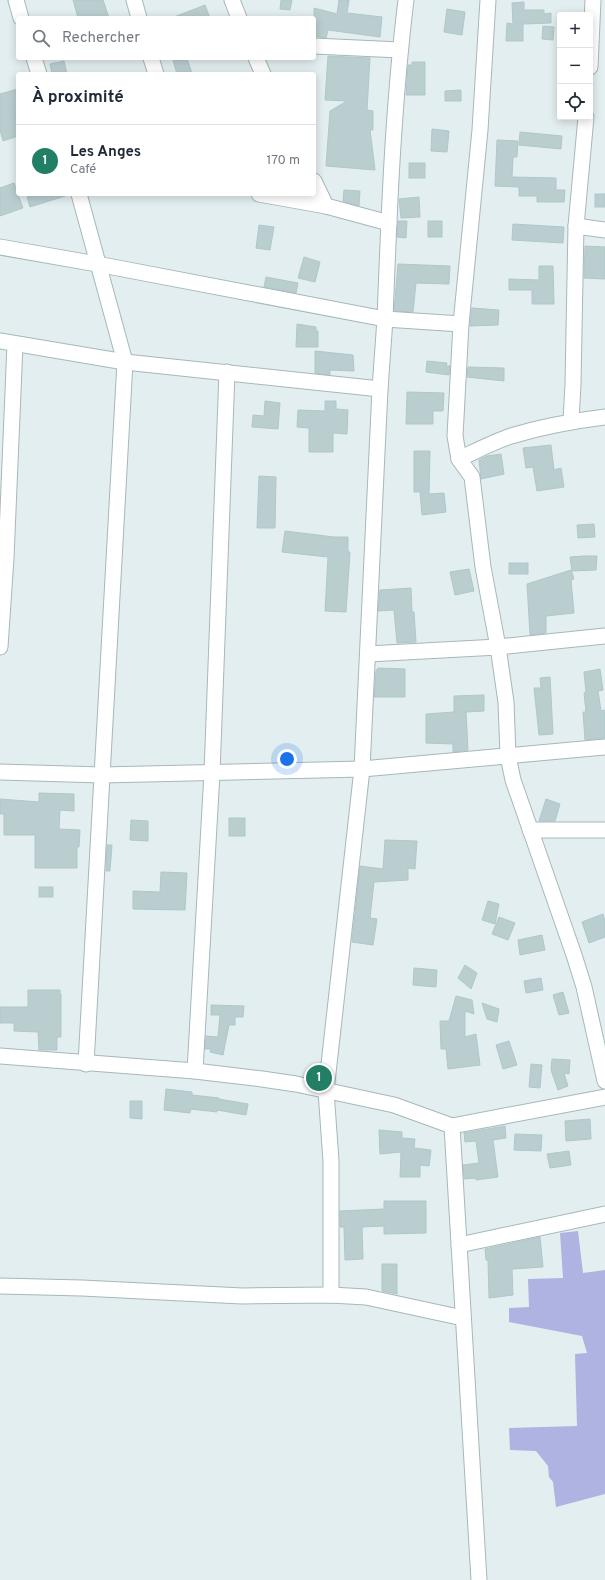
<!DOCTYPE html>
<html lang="fr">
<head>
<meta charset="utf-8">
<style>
  body { margin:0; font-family:Overpass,sans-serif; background:#f2f2f3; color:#1f2937 }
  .controls { position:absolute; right:12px; top:12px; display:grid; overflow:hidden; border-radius:4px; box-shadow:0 2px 10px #0003 }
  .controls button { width:36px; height:36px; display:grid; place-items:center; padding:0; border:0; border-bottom:1px solid #e0e1e3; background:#fff; color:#1f2937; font:20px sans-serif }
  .you { position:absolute; left:287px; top:759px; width:14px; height:14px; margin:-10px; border:3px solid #fff; border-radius:50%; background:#1a73e8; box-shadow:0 0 0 6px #1a73e833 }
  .badge { display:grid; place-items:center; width:26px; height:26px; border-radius:50%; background:#227e64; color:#fff; font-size:13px; font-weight:700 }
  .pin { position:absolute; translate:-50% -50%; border:2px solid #fff; box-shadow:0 1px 4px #0006 }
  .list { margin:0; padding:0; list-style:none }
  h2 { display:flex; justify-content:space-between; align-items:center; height:52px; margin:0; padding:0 16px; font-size:17px }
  h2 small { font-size:13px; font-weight:400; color:#747a83 }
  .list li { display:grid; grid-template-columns:26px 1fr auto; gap:12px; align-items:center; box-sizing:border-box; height:72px; padding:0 16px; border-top:1px solid #e0e1e3 }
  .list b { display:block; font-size:15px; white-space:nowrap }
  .list p { margin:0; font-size:13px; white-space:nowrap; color:#747a83 }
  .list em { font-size:13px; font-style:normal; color:#747a83 }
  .icon { flex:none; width:22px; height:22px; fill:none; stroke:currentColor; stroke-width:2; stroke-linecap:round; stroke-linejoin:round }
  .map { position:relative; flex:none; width:605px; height:1580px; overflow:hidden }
  .search { position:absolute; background:#fff; box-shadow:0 2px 10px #0003; left:16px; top:16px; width:300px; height:44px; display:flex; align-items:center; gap:10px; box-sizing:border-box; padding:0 14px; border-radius:4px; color:#747a83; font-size:15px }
  .panel { position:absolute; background:#fff; box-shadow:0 2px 10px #0003; left:16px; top:72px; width:300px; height:124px; border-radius:4px }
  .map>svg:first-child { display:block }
  .green { fill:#afb3e1 }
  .building { fill:#baced0; stroke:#aec8ca }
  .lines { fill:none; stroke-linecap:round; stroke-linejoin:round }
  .minor-casing { stroke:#a7b7ba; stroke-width:17 }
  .minor { stroke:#fff; stroke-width:15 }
</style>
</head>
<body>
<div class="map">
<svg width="605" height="1580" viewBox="0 0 605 1580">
  <rect width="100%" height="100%" fill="#e3eef0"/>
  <path class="green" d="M578 1231 583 1273 605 1270V1494L556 1507 553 1482 549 1477 548 1466 536 1451 510 1450 509 1428 577 1426 575 1354 587 1353 582 1336 509 1322V1308L529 1307 528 1279 563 1278 560 1233Z"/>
  <g class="building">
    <path d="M73 0H103L109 18H78Z"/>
    <path d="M281 0H292L290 10 280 9Z"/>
    <path d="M339 0H349L347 13 382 17 380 37 328 30 326 38 314 36V8L337 14Z"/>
    <path d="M524 2V10H544V14L551 13V23L523 24V41H506L507 23 513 24 512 3Z"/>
    <path d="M205 5 210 18H174V17Z"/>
    <path d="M447 9 465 12 462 35 444 32Z"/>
    <path d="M543 26 554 27 553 40 542 39Z"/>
    <path d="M328 56 370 58 367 110 373 111V130H370L375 170 326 166 330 111 347 101 325 100Z"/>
    <path d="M178 58H187L192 74H177L173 60Z"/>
    <path d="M64 61 67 74H52L50 64Z"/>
    <path d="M412 62H425V95H406L408 65H412Z"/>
    <path d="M18 89V111L15 112 18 120V136L3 141 0 130V94Z"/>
    <path d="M461 90V101H445V91Z"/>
    <path d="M432 129 449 131 447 152 431 151Z"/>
    <path d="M520 132 562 136 561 149 519 145Z"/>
    <path d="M497 140 518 141 517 157H513L512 177 556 178V190H565L564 202H537V196H519V187L495 186Z"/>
    <rect x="409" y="163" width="16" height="15"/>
    <path d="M14 183 23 208 0 216V188Z"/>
    <path d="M344 190 360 191 359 206 343 201Z"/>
    <path d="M36 194H64L65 196 30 207 27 197Z"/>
    <rect x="595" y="194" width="10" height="13"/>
    <path d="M419 197 420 217 401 218 399 199Z"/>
    <path d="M398 221H407L406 238 397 237Z"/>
    <rect x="428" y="221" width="14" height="16"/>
    <path d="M513 224 564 227 563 243 512 240Z"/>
    <path d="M259 225 274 227 270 250 256 248Z"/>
    <path d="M585 246 605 247V279L584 278Z"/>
    <path d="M304 257 320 262 315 282 298 278Z"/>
    <path d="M398 264 450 266 449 284 416 283 413 312 394 311Z"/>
    <path d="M539 266H553L554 304H532V290H509V279L539 280Z"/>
    <path d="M266 277 298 283 296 293 264 287Z"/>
    <path d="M472 308 499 310 498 325 470 326Z"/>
    <path d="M297 324 316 327V331H318V347H296Z"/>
    <path d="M315 351 353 355 354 371 330 370V375L315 373Z"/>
    <path d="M427 361 447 363 446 366H450L449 375 426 372Z"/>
    <path d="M468 367 504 368V381L467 377Z"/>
    <path d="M407 392 444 393 443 411H433V424H406Z"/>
    <path d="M265 401 280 403 278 429 252 427 253 415 264 416Z"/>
    <path d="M325 401H336V409L348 410 347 434 333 433V452H309V428L297 427 298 410 325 411Z"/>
    <path d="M551 445 554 470 561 468 564 487 537 491 533 467 526 468 523 448Z"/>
    <path d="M414 451H430L429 494 444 493 446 512 422 515 420 492H414Z"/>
    <path d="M501 454 504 474 481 479 479 460 487 456Z"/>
    <path d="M259 476 276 477 275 528H257Z"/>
    <path d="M594 524 595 537 578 538 577 525Z"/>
    <path d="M285 531 334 537H348V552H350L346 612 325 611 328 557 282 552Z"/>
    <path d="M584 556H597L596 570 572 571 570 557Z"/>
    <rect x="509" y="563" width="19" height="11"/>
    <path d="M469 569 474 591 455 595 450 572Z"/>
    <path d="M571 570 574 579 571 580 574 613 546 616V633L530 635 527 584Z"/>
    <path d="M411 588 412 612H414L416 642 397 643 394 610 378 611 380 590Z"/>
    <path d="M378 668 405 669V697H374L376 671Z"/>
    <path d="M600 669 603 690 598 691 601 711 605 710V738L585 740 583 712H586L584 693 586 692 584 672Z"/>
    <path d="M550 677 553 734 539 735 534 688H541L540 678Z"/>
    <path d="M484 695V711L466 712 468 750 453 752V744L426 743V714L454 712V696Z"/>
    <path d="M39 793 74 794V811L60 810 59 829 80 830 79 847H77V868H35V835H4V814H0V799L39 802Z"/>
    <path d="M546 799 560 804 555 821H539Z"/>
    <rect x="229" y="818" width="16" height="18"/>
    <path d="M131 820 148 821V841L130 840Z"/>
    <path d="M385 840 417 841 415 869 408 868V880L374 882 370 918 377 919 373 945 352 942 360 866 383 869Z"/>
    <path d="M107 845H112L110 871H106Z"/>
    <path d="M161 872 187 873 185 910 133 909V891L160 892Z"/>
    <rect x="39" y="887" width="14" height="10"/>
    <path d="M488 901 499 904 495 924 482 920Z"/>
    <path d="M603 914 605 921V937L589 943 582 922Z"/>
    <path d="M499 917 515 923 508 940 492 934Z"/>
    <path d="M542 935 545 950 520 955 518 940Z"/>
    <path d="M465 965 477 973 471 989 458 978Z"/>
    <path d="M414 968 437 970 436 987 413 985Z"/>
    <path d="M541 978 543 990 526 993 524 981Z"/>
    <path d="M28 990H60V994H61V1037H57V1050H39L38 1032 14 1031V1023H0V1007H28Z"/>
    <path d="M563 992 569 1013 559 1015 553 995Z"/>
    <path d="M456 996 472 1000 474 1014 465 1011V1037L476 1034 480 1065 448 1069 446 1049H441L440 1021H449Z"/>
    <path d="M482 1003 499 1009 497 1022 487 1019Z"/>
    <path d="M211 1005 244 1006 243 1017H235V1025H229L223 1055 210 1052 211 1049H205L206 1036 218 1037 220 1015H211Z"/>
    <path d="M509 1041 517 1065 503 1069 496 1045Z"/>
    <path d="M552 1059 570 1060 569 1074 564 1073 568 1086 558 1090 551 1070Z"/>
    <path d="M531 1064 542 1065 540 1088 529 1087Z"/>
    <path d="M166 1089 192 1092V1095L219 1098V1099L248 1104 246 1115 217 1110V1112L191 1109 190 1113 164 1110Z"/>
    <path d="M130 1101H142V1119L130 1118Z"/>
    <path d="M590 1119 591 1139 566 1141 565 1121Z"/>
    <path d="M505 1126 506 1138 493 1140 498 1177 476 1180V1178L464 1179 463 1165 479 1163 476 1141 465 1142 464 1133Z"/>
    <path d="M379 1130 402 1132V1138L415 1139 414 1148 431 1150 429 1166 420 1165V1177H400L401 1152 380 1154Z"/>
    <path d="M515 1134 542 1135 541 1151 514 1150Z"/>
    <path d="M569 1151 571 1165 550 1168 547 1154Z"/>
    <path d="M384 1201H426V1233L384 1234V1226L362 1227 363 1259 345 1260 344 1227H340V1211L384 1209Z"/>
    <path d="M540 1237 543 1267 512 1269 513 1295 489 1298 488 1260H486L485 1249Z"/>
    <path d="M382 1264H397V1294L382 1291Z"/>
  </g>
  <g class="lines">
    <defs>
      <g id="minor">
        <path d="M16 0 21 18"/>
        <path d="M134 0 139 18"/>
        <path d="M232 0 239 18"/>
        <path d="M406 0C393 106 389 213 385 319L461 324"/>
        <path d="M488 0 480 130 461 324 455 436 459 459 472 477 483 567 498 647 506 702 508 756 513 780 574 955 584 987 605 1081"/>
        <path d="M314 46 400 50"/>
        <path d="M34 58 39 74"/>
        <path d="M151 58 156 74"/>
        <path d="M256 58 263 74"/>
        <path d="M590 67 593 0"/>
        <path d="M314 181 326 206"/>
        <path d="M79 194 125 362 86 1064"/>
        <path d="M259 194 326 206 389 223"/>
        <path d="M576 226 605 230"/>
        <path d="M0 247 97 264 385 319 380 389 362 769 605 747"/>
        <path d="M0 341 125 362 380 389"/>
        <path d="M571 421 573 384 576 226 586 117"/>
        <path d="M459 459C476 451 493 442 511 436 541 427 573 421 605 417"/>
        <path d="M0 647 6 558 15 344"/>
        <path d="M368 654 498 647 605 636"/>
        <path d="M0 772 102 775 362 769 326 1091 331 1161V1295"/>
        <path d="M530 830H605"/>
        <path d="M0 1056 195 1071 262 1079 296 1084 394 1105 452 1126 605 1097"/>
        <path d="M195 1071 212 773 227 372"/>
        <path d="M452 1126 479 1580"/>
        <path d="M459 1245 605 1214"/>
        <path d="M0 1286 82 1288 242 1296 331 1295 366 1297 463 1318"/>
      </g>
    </defs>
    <use href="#minor" class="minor-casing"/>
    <use href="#minor" class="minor"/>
  </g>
</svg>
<div class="controls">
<button>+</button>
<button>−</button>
<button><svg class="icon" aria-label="locate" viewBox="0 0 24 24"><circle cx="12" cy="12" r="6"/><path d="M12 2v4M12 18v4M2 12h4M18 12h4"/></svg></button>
</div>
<div class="you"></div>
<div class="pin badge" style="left:319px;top:1078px">1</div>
<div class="search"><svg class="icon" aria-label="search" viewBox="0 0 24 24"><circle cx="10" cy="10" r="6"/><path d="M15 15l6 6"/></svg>Rechercher</div>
<section class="panel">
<h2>À proximité<small></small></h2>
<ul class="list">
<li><span class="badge">1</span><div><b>Les Anges</b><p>Café</p></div><em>170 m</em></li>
</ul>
</section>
</div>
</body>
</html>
